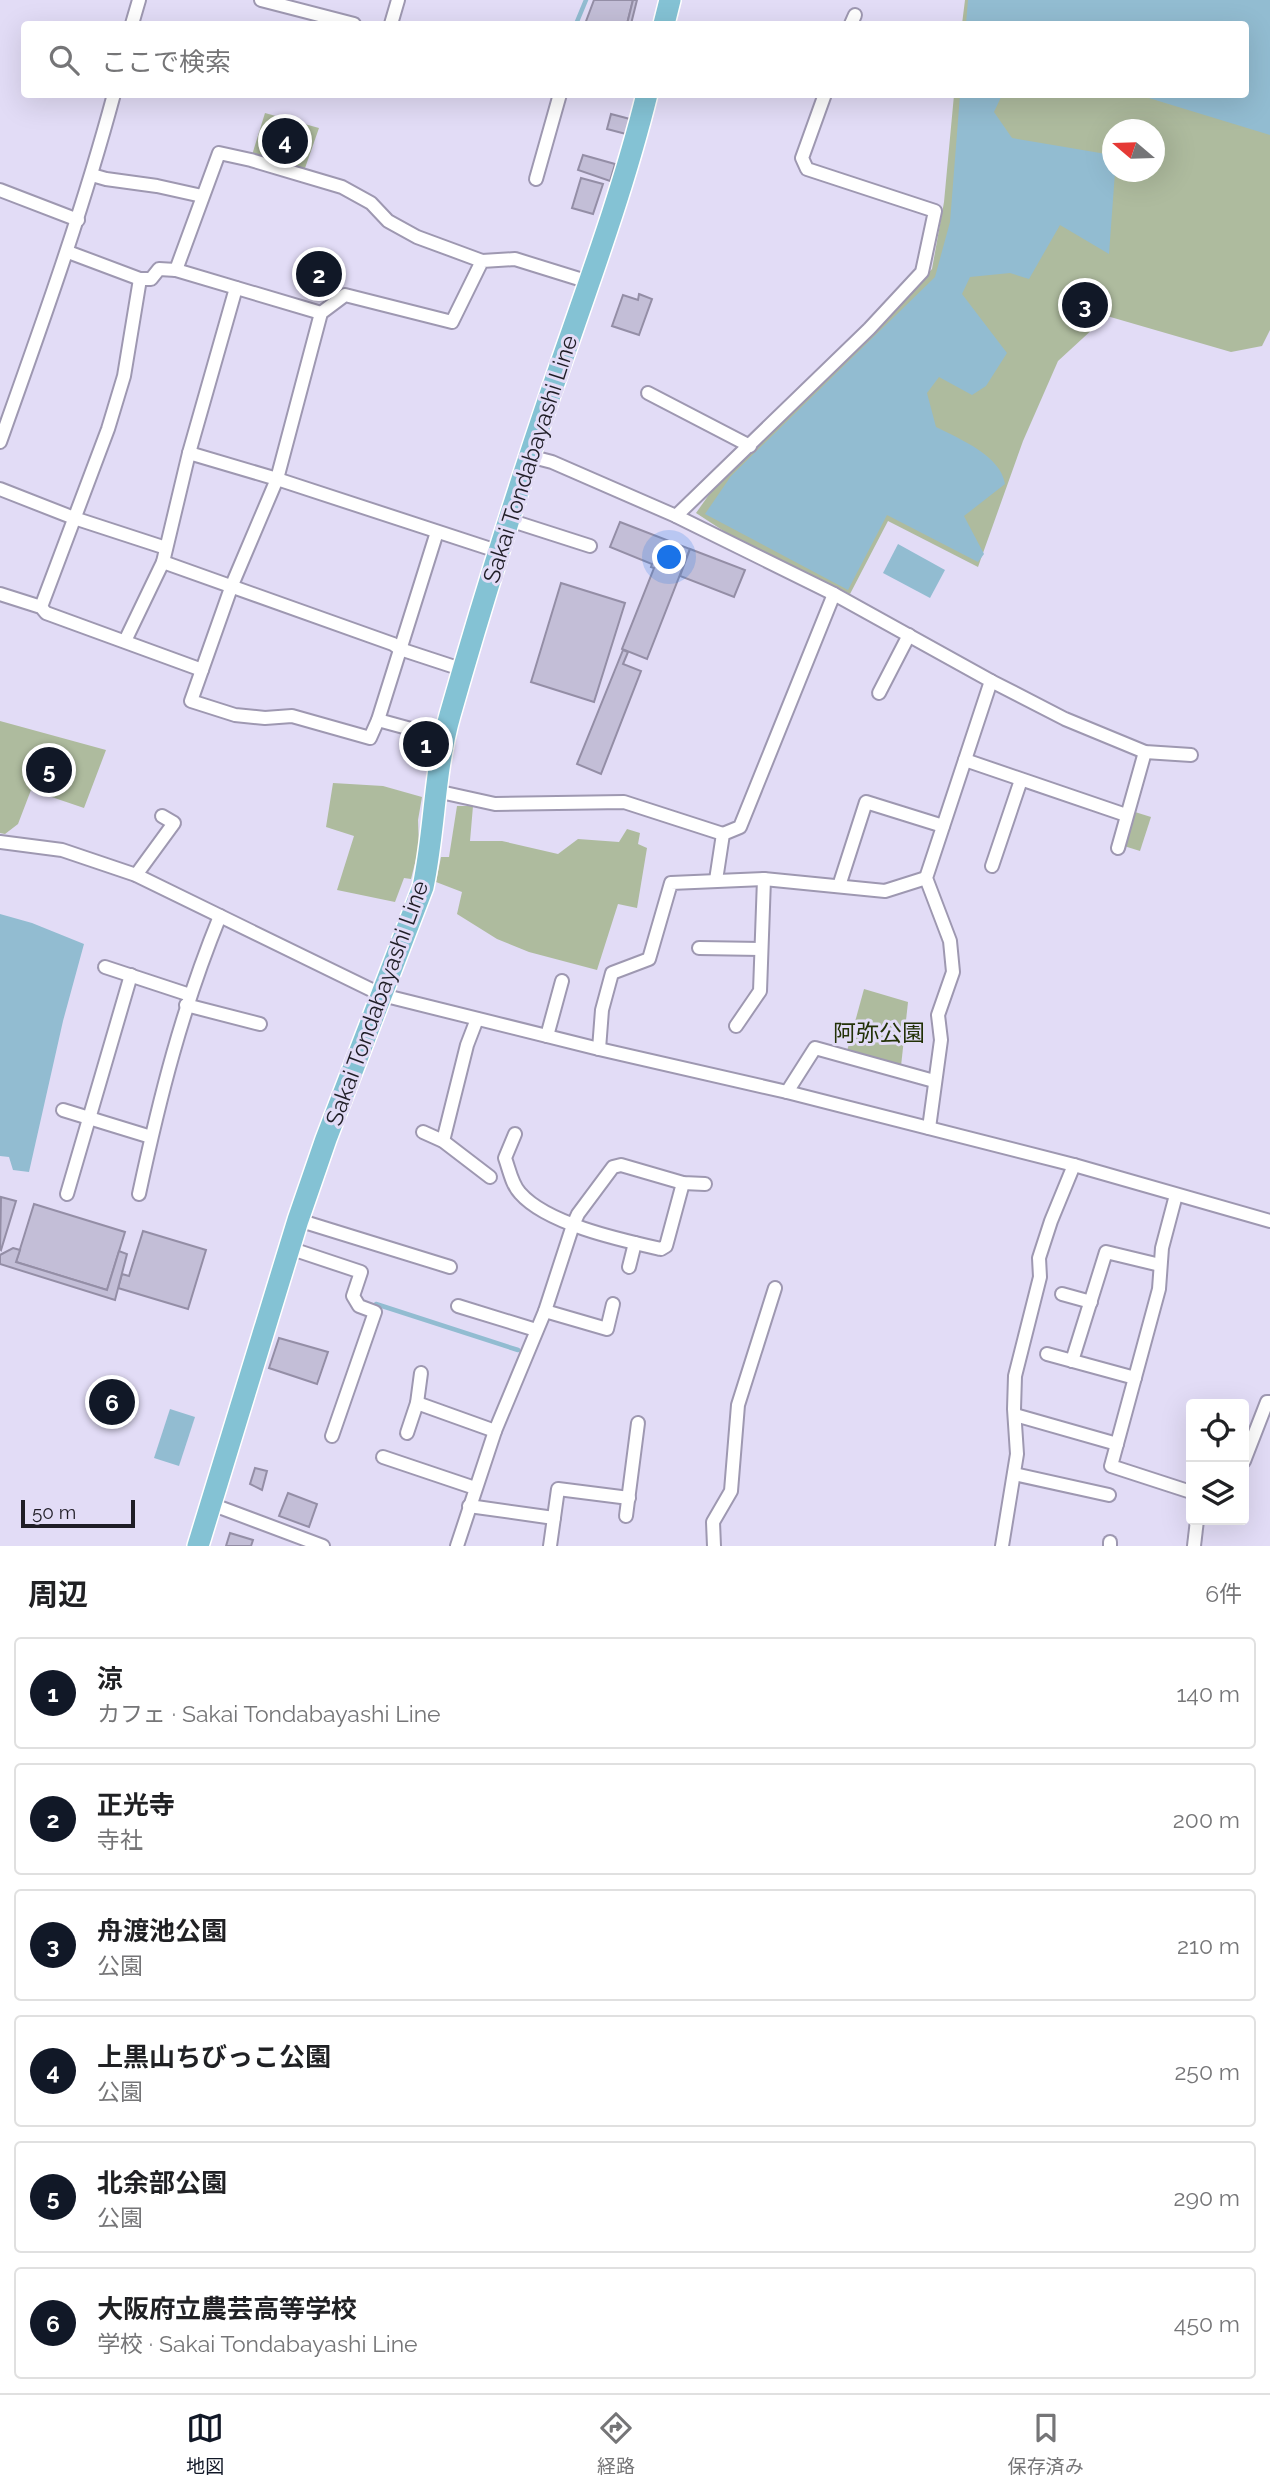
<!DOCTYPE html>
<html lang="ja">
<head>
<meta charset="utf-8">
<style>
  body { margin:0; font-family:Raleway,"Noto Sans JP",sans-serif; background:#f6f6f6; color:#202124 }
  .controls { position:absolute; right:21px; bottom:21px; display:grid; overflow:hidden; border-radius:7px; box-shadow:0 7px 28px #0002 }
  .controls button { width:63px; height:63px; display:grid; place-items:center; padding:0; border:0; border-bottom:2px solid #e0e0e0; background:#fff; color:#202124; font:35px sans-serif }
  .compass { position:absolute; left:1102px; top:119px; width:63px; height:63px; border-radius:50%; background:#fff; box-shadow:0 7px 28px #0002; rotate:289deg }
  .scale { position:absolute; left:21px; bottom:18px; width:114px; box-sizing:border-box; padding-left:7px; border:4px solid #1f1d26; border-top:0; font-size:19px; line-height:24px; white-space:nowrap; color:#1f1d26; -webkit-text-stroke:5px #e2dcf6; paint-order:stroke }
  .you { position:absolute; left:670px; top:558px; width:24px; height:24px; margin:-18px; border:5px solid #fff; border-radius:50%; background:#1a73e8; box-shadow:0 0 0 10px #1a73e833 }
  .badge { display:grid; place-items:center; width:46px; height:46px; border-radius:50%; background:#111827; color:#fff; font-size:23px; font-weight:700 }
  .pin { position:absolute; translate:-50% -50%; border:4px solid #fff; box-shadow:0 2px 7px #0006 }
  .list { margin:0; padding:0; list-style:none }
  h2 { display:flex; justify-content:space-between; align-items:center; height:91px; margin:0; padding:0 28px; font-size:30px }
  h2 small { font-size:23px; font-weight:400; color:#757577 }
  .list li { display:grid; grid-template-columns:46px 1fr auto; gap:21px; align-items:center; box-sizing:border-box; height:112px; margin:0 14px 14px; padding:0 14px; border:2px solid #e0e0e0; border-radius:7px }
  .list b { display:block; font-size:26px; white-space:nowrap }
  .list p { margin:0; font-size:23px; white-space:nowrap; color:#757577 }
  .list em { font-size:23px; font-style:normal; color:#757577 }
  .icon { flex:none; width:38px; height:38px; fill:none; stroke:currentColor; stroke-width:2; stroke-linecap:round; stroke-linejoin:round }
  .map { position:relative; flex:none; width:1270px; height:1546px; overflow:hidden }
  .search { position:absolute; background:#fff; box-shadow:0 7px 28px #0002; left:21px; right:21px; top:21px; height:77px; display:flex; align-items:center; gap:18px; box-sizing:border-box; padding:0 24px; border-radius:7px; color:#757577; font-size:26px }
  .sheet { height:847px; background:#fff }
  nav { display:flex; justify-content:space-around; align-items:center; box-sizing:border-box; height:98px; border-top:2px solid #e0e0e0; background:#fff; font-size:19px; color:#757577 }
  nav a { display:grid; justify-items:center; gap:4px }
  nav .on { color:#111827 }
  .map>svg:first-child { display:block }
  .green { fill:#aebb9e; fill-rule:evenodd }
  .water { fill:#92bcd1 }
  .lines { fill:none; stroke-linecap:round; stroke-linejoin:round }
  .stream { stroke:#92bcd1; stroke-width:4.5 }
  .building { fill:#c3bed7; stroke:#948ea6; stroke-width:2 }
  .street-casing { stroke:#9e98b1; stroke-width:16 }
  .primary-casing { stroke:#fff; stroke-width:24 }
  .street { stroke:#fff; stroke-width:12 }
  .primary { stroke:#84c2d4; stroke-width:21 }
  .labels { text-anchor:middle; stroke-width:6; stroke-linejoin:round; paint-order:stroke }
  .street-label { font-size:23px; fill:#1f1d26; stroke:#e2dcf6 }
  .park-label { font-size:23px; fill:#223106; stroke:#e2dcf6 }
</style>
</head>
<body>
<div class="map">
<svg width="1270" height="1546" viewBox="0 0 1270 1546">
  <rect width="100%" height="100%" fill="#e2dcf6"/>
  <g class="green">
    <path d="M965 0H1270V330L1262 346 1231 352 1107 316 1058 361 1023 441 978 567 888 521 850 594 739 541 696 513 713 489 872 333 932 269 944 202 954 95 1246 94V24H962ZM1112 130H1154V172H1112Z"/>
    <path d="M265 113 319 128 304 171 252 155Z"/>
    <path d="M0 721 106 750 84 808 31 790 18 824 5 834 0 833Z"/>
    <path d="M333 783 383 786 422 797 418 820 419 847 411 879 404 878 395 902 337 890 354 836 326 827Z"/>
    <path d="M457 806H473L470 841H502L558 854 578 839 619 842 627 829 640 833 638 844 647 848 637 908 618 904 597 970 529 952 497 939 457 914 462 892 436 882 441 857H449Z"/>
    <path d="M1135 812 1151 817 1140 851 1124 846Z"/>
    <path d="M864 989 908 1002 901 1066 847 1051Z"/>
  </g>
  <g class="water">
    <path d="M968 0H1270V135L1139 95 1246 94V24H966Z"/>
    <path d="M960 95H1002L994 112 1012 138 1112 155V172H1115L1109 254 1060 225 1029 279 1010 273 970 277 962 294 1007 353 986 386 972 395 939 377 927 393 936 427C960 439 1001 456 1005 484L964 516 984 554 978 562 887 515 848 590 705 514 731 476 935 277 950 222Z"/>
    <path d="M898 544 945 570 930 598 883 573Z"/>
    <path d="M0 914 32 923 84 944 63 1021 29 1172 13 1170 9 1157 0 1156Z"/>
    <path d="M170 1409 195 1417 179 1466 154 1458Z"/>
  </g>
  <g class="lines">
    <g class="stream">
      <path d="M576 24 586 0"/>
      <path d="M376 1304 518 1350"/>
    </g>
  </g>
  <g class="building">
    <path d="M594 0H633L627 24H585Z"/>
    <path d="M633 0H637L631 24H627Z"/>
    <path d="M611 114 630 119 626 134 607 129Z"/>
    <path d="M583 155 615 164 610 181 578 170Z"/>
    <path d="M581 178 603 184 593 214 572 208Z"/>
    <path d="M639 294 652 299 639 335 612 326 623 295 638 300Z"/>
    <path d="M620 522 690 549 647 659 622 649 654 568 651 567 652 564 610 547Z"/>
    <path d="M690 549 745 570 734 597 680 576Z"/>
    <path d="M561 583 625 603 594 702 531 682Z"/>
    <path d="M623 650 628 652 623 664 641 671 601 774 577 764Z"/>
    <path d="M1 1197 16 1201 1 1250 0 1249Z"/>
    <path d="M34 1204 125 1232 107 1290 16 1262Z"/>
    <path d="M143 1231 206 1250 188 1309 118 1288 122 1274 129 1276Z"/>
    <path d="M13 1248 20 1250 16 1262 107 1290 119 1251 127 1254 115 1300 0 1264V1255Z"/>
    <path d="M279 1338 328 1352 317 1384 269 1368Z"/>
    <path d="M255 1468 267 1471 262 1490 250 1484Z"/>
    <path d="M288 1493 317 1504 309 1527 279 1516Z"/>
    <path d="M230 1533 253 1540 251 1546H226Z"/>
  </g>
  <g class="lines">
    <defs>
      <g id="street">
        <path d="M261 0 354 24"/>
        <path d="M132 24 139 0"/>
        <path d="M391 24 398 0"/>
        <path d="M851 24 855 15"/>
        <path d="M92 175 106 179 157 186 202 196"/>
        <path d="M536 179 560 94"/>
        <path d="M0 190 78 220"/>
        <path d="M68 252 140 279H151L159 269 176 270 321 313"/>
        <path d="M176 270 219 153 251 160 342 187 371 203 388 221 417 237 482 261"/>
        <path d="M648 393 750 446"/>
        <path d="M0 442C41 327 82 213 114 94"/>
        <path d="M189 453 277 479 500 552"/>
        <path d="M529 456 552 462 676 516 834 594 991 681 926 878 950 941 953 972 938 1015 941 1040 929 1128"/>
        <path d="M0 489 74 518 166 548"/>
        <path d="M676 516 869 329 922 272 935 211 807 169 802 158 825 94"/>
        <path d="M509 520 590 546"/>
        <path d="M437 532 378 720 370 738 292 716 265 718 235 715 191 701 232 585 277 479 321 313 345 295 452 322 482 261 515 259 589 282"/>
        <path d="M163 562 393 644 400 649 464 670"/>
        <path d="M0 594 41 607 46 613 202 670"/>
        <path d="M41 607 108 429 124 376 140 279"/>
        <path d="M125 641 163 562 189 453 236 288"/>
        <path d="M991 681 1065 719 1145 752 1191 755"/>
        <path d="M879 693 909 635"/>
        <path d="M378 720 444 738"/>
        <path d="M965 760 1126 815"/>
        <path d="M436 791 495 804 624 802 723 834"/>
        <path d="M0 842 62 850 136 875 382 995 599 1049 787 1092 1074 1165 1270 1221"/>
        <path d="M1118 848 1145 752"/>
        <path d="M992 866 1021 780"/>
        <path d="M136 875 174 823 162 816"/>
        <path d="M716 880 723 834 740 827 834 594"/>
        <path d="M839 886 866 802 943 826"/>
        <path d="M699 948 761 949"/>
        <path d="M105 967 190 995"/>
        <path d="M186 1005 260 1024"/>
        <path d="M736 1026 760 991 764 879"/>
        <path d="M547 1036 562 981"/>
        <path d="M599 1049 602 1010 612 973 649 959 671 883 764 879 885 891 926 878"/>
        <path d="M787 1092 815 1048 934 1081"/>
        <path d="M63 1110 151 1137"/>
        <path d="M423 1132 443 1141 490 1177"/>
        <path d="M515 1134 505 1158C509 1169 512 1185 520 1193 547 1224 621 1240 661 1249L666 1246 683 1183"/>
        <path d="M443 1141 467 1045 477 1019"/>
        <path d="M67 1194 131 975"/>
        <path d="M139 1194C160 1096 182 1009 220 916"/>
        <path d="M1176 1195 1162 1248 1159 1289 1111 1466 1191 1492"/>
        <path d="M298 1220 450 1267"/>
        <path d="M289 1248 361 1272 353 1296 359 1306 375 1312 332 1436"/>
        <path d="M629 1267 635 1243"/>
        <path d="M1062 1294 1091 1302"/>
        <path d="M458 1306 536 1330"/>
        <path d="M545 1311 607 1329 613 1304"/>
        <path d="M1047 1354 1135 1378"/>
        <path d="M1072 1361 1106 1252 1160 1265"/>
        <path d="M417 1403 495 1431"/>
        <path d="M1015 1415 1117 1444"/>
        <path d="M407 1433 417 1403 421 1373"/>
        <path d="M383 1457 475 1488"/>
        <path d="M1244 1461 1267 1402H1270"/>
        <path d="M1014 1474 1109 1495"/>
        <path d="M211 1504 323 1546"/>
        <path d="M469 1506 554 1518"/>
        <path d="M626 1516 638 1423"/>
        <path d="M457 1546 495 1431 545 1311 573 1225 578 1214 613 1167 621 1165 683 1183 705 1184"/>
        <path d="M550 1546 558 1489 629 1498"/>
        <path d="M714 1546 713 1522 731 1491 738 1405 775 1288"/>
        <path d="M1002 1546 1017 1454 1014 1409 1015 1376 1040 1277 1039 1258 1051 1221 1074 1165"/>
        <path d="M1110 1546V1542"/>
        <path d="M1194 1546 1197 1520"/>
      </g>
      <g id="primary">
        <path d="M664 24 670 0"/>
        <path d="M198 1546 298 1220 326 1139 423 887C435 830 434 771 450 715 481 606 515 498 551 392 585 293 622 195 647 94"/>
      </g>
    </defs>
    <use href="#street" class="street-casing"/>
    <use href="#primary" class="primary-casing"/>
    <use href="#street" class="street"/>
    <use href="#primary" class="primary"/>
  </g>
  <g class="labels">
    <g class="street-label">
      <text transform="translate(530 459) rotate(-72)" y="8">Sakai Tondabayashi Line</text>
      <text transform="translate(377 1003) rotate(-70)" y="8">Sakai Tondabayashi Line</text>
    </g>
    <g class="park-label">
      <text x="879" y="1041">阿弥公園</text>
    </g>
  </g>
</svg>
<div class="controls">
<button><svg class="icon" aria-label="locate" viewBox="0 0 24 24"><circle cx="12" cy="12" r="6"/><path d="M12 2v4M12 18v4M2 12h4M18 12h4"/></svg></button>
<button><svg class="icon" aria-label="layers" viewBox="0 0 24 24"><path d="M12 4l9 5-9 5-9-5zM3 14l9 5 9-5"/></svg></button>
</div>
<svg class="compass" viewBox="-18 -18 36 36"><path d="M0-13l5 13h-10z" fill="#e53935"/><path d="M0 13l5-13h-10z" fill="#757577"/></svg>
<div class="scale">50 m</div>
<div class="you"></div>
<div class="pin badge" style="left:426px;top:744px">1</div>
<div class="pin badge" style="left:319px;top:274px">2</div>
<div class="pin badge" style="left:1085px;top:305px">3</div>
<div class="pin badge" style="left:285px;top:141px">4</div>
<div class="pin badge" style="left:49px;top:770px">5</div>
<div class="pin badge" style="left:112px;top:1402px">6</div>
<div class="search"><svg class="icon" aria-label="search" viewBox="0 0 24 24"><circle cx="10" cy="10" r="6"/><path d="M15 15l6 6"/></svg>ここで検索</div>
</div>
<section class="sheet">
<h2>周辺<small>6件</small></h2>
<ul class="list">
<li><span class="badge">1</span><div><b>涼</b><p>カフェ · Sakai Tondabayashi Line</p></div><em>140 m</em></li>
<li><span class="badge">2</span><div><b>正光寺</b><p>寺社</p></div><em>200 m</em></li>
<li><span class="badge">3</span><div><b>舟渡池公園</b><p>公園</p></div><em>210 m</em></li>
<li><span class="badge">4</span><div><b>上黒山ちびっこ公園</b><p>公園</p></div><em>250 m</em></li>
<li><span class="badge">5</span><div><b>北余部公園</b><p>公園</p></div><em>290 m</em></li>
<li><span class="badge">6</span><div><b>大阪府立農芸高等学校</b><p>学校 · Sakai Tondabayashi Line</p></div><em>450 m</em></li>
</ul>
</section>
<nav>
<a class="on"><svg class="icon" aria-label="map" viewBox="0 0 24 24"><path d="M3 6l6-2 6 2 6-2v14l-6 2-6-2-6 2zM9 4v14M15 6v14"/></svg>地図</a>
<a><svg class="icon" aria-label="directions" viewBox="0 0 24 24"><path d="M12 3l9 9-9 9-9-9zM9 14v-3h6M13 9l2 2-2 2"/></svg>経路</a>
<a><svg class="icon" aria-label="saved" viewBox="0 0 24 24"><path d="M7 4h10v16l-5-4-5 4z"/></svg>保存済み</a>
</nav>
</body>
</html>
